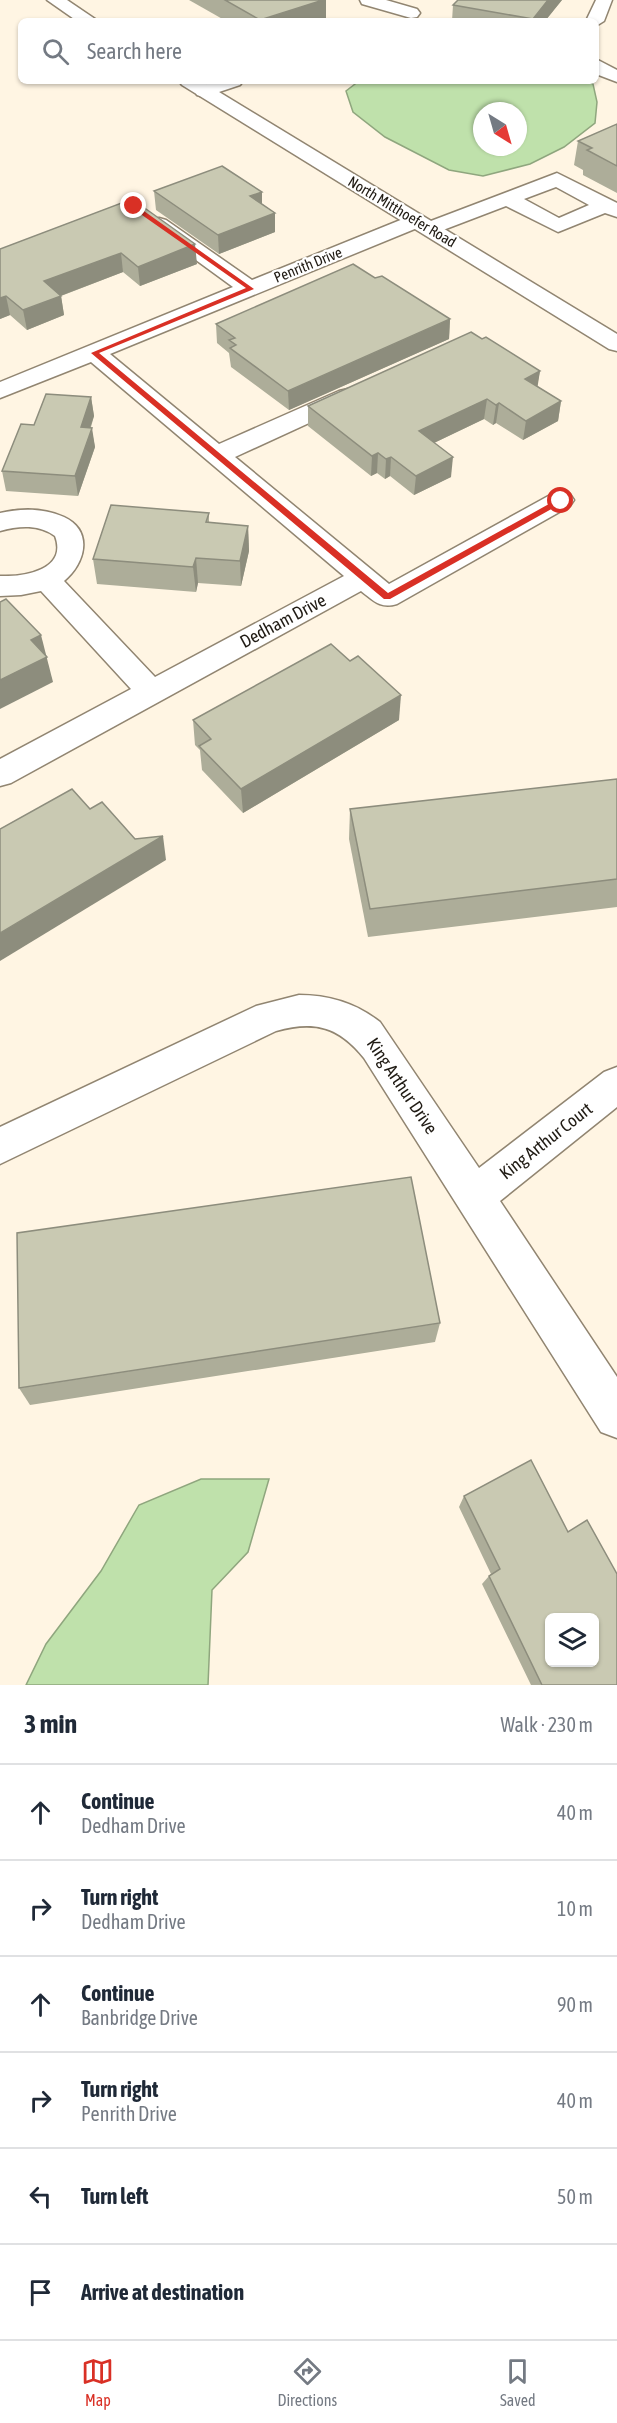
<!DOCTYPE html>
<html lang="en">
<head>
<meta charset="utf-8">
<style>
  body { margin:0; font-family:"Asap Condensed",sans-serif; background:#f6f6f7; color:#1f2937 }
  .controls { position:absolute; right:18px; bottom:18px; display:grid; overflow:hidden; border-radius:9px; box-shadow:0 2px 4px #0004 }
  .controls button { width:54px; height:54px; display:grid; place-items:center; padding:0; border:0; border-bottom:2px solid #e0e1e3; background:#fff; color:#1f2937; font:30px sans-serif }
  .compass { position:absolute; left:473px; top:102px; width:54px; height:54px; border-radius:50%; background:#fff; box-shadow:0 2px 4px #0004; rotate:143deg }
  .stop { position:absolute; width:18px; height:18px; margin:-14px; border:4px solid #d93025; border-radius:50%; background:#fff }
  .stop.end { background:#d93025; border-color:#fff; box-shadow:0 2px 6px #0008 }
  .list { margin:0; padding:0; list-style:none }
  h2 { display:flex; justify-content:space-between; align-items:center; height:78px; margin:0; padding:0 24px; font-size:26px }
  h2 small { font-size:20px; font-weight:400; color:#747a83 }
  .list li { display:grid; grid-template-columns:39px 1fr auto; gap:18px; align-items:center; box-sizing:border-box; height:96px; padding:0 24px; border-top:2px solid #e0e1e3 }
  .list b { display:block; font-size:22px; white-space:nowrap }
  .list p { margin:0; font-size:20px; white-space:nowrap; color:#747a83 }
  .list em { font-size:20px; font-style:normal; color:#747a83 }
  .icon { flex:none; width:33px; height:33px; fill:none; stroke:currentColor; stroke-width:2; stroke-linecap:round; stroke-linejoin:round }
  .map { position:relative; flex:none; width:617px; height:1685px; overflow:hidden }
  .search { position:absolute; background:#fff; box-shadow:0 2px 4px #0004; left:18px; right:18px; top:18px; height:66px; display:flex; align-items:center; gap:15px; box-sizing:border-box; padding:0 21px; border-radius:9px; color:#747a83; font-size:22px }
  .sheet { height:654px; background:#fff }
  nav { display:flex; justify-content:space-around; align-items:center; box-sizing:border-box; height:84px; border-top:2px solid #e0e1e3; background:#fff; font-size:16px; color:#747a83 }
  nav a { display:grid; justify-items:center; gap:3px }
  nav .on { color:#d93025 }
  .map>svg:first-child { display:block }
  .water { fill:#bfe1ab; stroke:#8fa67e; stroke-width:1.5; fill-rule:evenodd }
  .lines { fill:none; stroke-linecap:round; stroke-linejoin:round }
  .minor-casing { stroke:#918571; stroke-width:3 }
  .major-casing { stroke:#918571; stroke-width:3 }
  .minor { fill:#fff; fill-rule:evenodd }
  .major { fill:#fff; fill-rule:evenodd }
  .wall { fill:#adad99 }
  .shaded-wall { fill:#8d8d7d }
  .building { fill:#c9c9b2; stroke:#8d8d7d; stroke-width:1.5; fill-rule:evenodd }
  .route { fill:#d93025 }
  .labels { text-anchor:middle; stroke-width:4.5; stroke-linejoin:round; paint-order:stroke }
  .far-street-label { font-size:15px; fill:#201b14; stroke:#fff }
  .street-label { font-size:18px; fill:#201b14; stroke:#fff }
</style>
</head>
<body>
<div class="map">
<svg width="617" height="1685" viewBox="0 0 617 1685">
  <rect width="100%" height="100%" fill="#fff5e3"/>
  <g class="water">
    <path d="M359 81H587L593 84 597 102 595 123 564 147 530 164 483 176 449 170 385 137 353 112 346 91ZM482 111H518V147H482Z"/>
    <path d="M201 1479H269L248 1552 212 1590 208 1685H26L46 1644 101 1571 139 1505Z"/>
  </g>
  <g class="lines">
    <defs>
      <g id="minor">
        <path d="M360 0H386L417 9 420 13 417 17 411 18 362 4Z"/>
        <path d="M596 0H612L604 21 596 26V21H586Z"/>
        <path d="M596 59 617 70V82L596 74Z"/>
        <path d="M216 81H243L240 85 204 97 197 95 195 91 197 87Z"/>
        <path d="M557 173 617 203V217L605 213 558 232 506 206 430 235 423 233 419 229 422 226 110 354 219 444 339 391 348 389 357 391 360 396 357 401 235 457 389 584 552 494 561 492 570 494 574 500 570 506 397 604C380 609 374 601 361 591L11 783 0 786V759L131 689 41 591 21 595 0 596V576C24 577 68 570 55 536 38 524 19 526 0 531V513C21 508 44 508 64 517 94 531 85 564 64 581L155 677 344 576 91 362 0 398V382L233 287 152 228 148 224 152 220 159 218 166 220 252 280 408 217 415 215 422 217 426 221 423 224ZM556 187 589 205 559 218 524 199Z"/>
        <path d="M299 995C329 995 356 1003 380 1022L479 1168 604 1072 617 1067V1107L500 1201 617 1377V1438L601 1432 364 1058C339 1027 315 1020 276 1031L0 1164V1127L256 1006Z"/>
      </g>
      <g id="major">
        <path d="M47 0H67L98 21H77Z"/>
        <path d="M179 81H201L617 334V351L609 349 182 85Z"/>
      </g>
    </defs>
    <use href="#minor" class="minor-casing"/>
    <use href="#major" class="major-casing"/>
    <use href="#minor" class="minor"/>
    <use href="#major" class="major"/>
  </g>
  <g class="wall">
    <path d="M189 0H326V20L226 21Z"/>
    <path d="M458 0H562L545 21H452L453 5Z"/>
    <path d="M617 124V193L583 175V170L574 165 578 141Z"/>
    <path d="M154 191 262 192V204L275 213V232L219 254 156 210Z"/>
    <path d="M132 199 197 264 140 286 123 272 61 296 64 315 27 330 10 315 0 319V249Z"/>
    <path d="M375 278 450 319 449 339 289 410 231 367 229 353 217 343 216 324Z"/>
    <path d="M482 339 540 371 537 386 561 401 558 421 523 440 496 423 493 425 484 419 434 443 451 477 414 495 390 476 385 479 377 473 371 476 308 426V406Z"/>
    <path d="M91 397 94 416 91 427 95 447 78 496 6 491 2 471 34 425Z"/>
    <path d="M209 513V523L248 526 249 551 241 586 198 583 196 592 97 584 93 559Z"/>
    <path d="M193 720H399L243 813 202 770 200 750 195 745Z"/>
    <path d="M617 779V907L368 937 349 839 350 809Z"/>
    <path d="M440 1323 435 1342 30 1405 19 1388Z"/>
    <path d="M464 1496 617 1685H531L482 1584 489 1576 491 1574 459 1507Z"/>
  </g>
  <g class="shaded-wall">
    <path d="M323 0H326V20L260 21V20Z"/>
    <path d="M548 0H562L545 21H533V19Z"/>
    <path d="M262 192V211L250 196Z"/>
    <path d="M275 213V232L219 254 218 235Z"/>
    <path d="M195 244 197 264 140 286 138 267Z"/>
    <path d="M121 253 123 272 47 301 44 281Z"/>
    <path d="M6 296 10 315 0 319V298Z"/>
    <path d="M61 296 64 315 27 330 23 310Z"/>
    <path d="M450 319 449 339 289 410 288 391Z"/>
    <path d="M540 371 537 390 525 379Z"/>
    <path d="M91 397 94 416 84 446 81 427Z"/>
    <path d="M487 399 484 419 417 451 419 431Z"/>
    <path d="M561 401 558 421 523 440 526 421Z"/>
    <path d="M499 403 496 423 493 425 496 405Z"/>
    <path d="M92 428 95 447 78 496 75 476Z"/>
    <path d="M378 453 377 473 371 476 372 456Z"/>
    <path d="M391 457 390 476 385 479 386 459Z"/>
    <path d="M453 457 451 477 414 495 416 476Z"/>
    <path d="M248 526 249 551 241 586 240 561Z"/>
    <path d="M196 558 198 583 196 592 193 567Z"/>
    <path d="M41 635 53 682 0 709V680L31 640Z"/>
    <path d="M401 695 399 720 243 813 241 789Z"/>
    <path d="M163 836 166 860 0 961V933Z"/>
  </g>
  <g class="building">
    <path d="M225 0H323L260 20Z"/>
    <path d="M458 0H548L533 19 453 5Z"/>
    <path d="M617 124V166L587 150 592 148 578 141Z"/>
    <path d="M222 166 262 192 250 196 275 213 218 235 154 191Z"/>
    <path d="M132 199 195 244 138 267 121 253 44 281 61 296 23 310 6 296 0 298V249Z"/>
    <path d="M353 264 375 278 382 276 450 319 288 391 230 348 236 345 229 340 235 338 216 324Z"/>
    <path d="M471 332 482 339 486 337 540 371 525 379 561 401 526 421 499 403 496 405 487 399 419 431 453 457 416 476 391 457 386 459 378 453 372 456 308 406Z"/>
    <path d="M46 394 91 397 81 427 92 428 75 476 2 471 21 424 34 425Z"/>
    <path d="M111 505 209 513 206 522 248 526 240 561 196 558 193 567 93 559Z"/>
    <path d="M6 599 41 635 31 640 47 657 0 680V602Z"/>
    <path d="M331 644 350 661 358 656 401 695 241 789 199 746 211 739 193 720Z"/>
    <path d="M617 779V879L370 909 350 809Z"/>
    <path d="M72 789 90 809 102 802 135 839 163 836 0 933V829Z"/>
    <path d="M411 1177 440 1323 19 1388 17 1233Z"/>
    <path d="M531 1460 568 1532 587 1520 617 1574V1685H542L489 1576 500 1569 464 1496ZM549 1617H594V1662H549Z"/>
  </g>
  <path class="route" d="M134 204 254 289 99 353 388 593 558 499H564V502L390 599H384L91 353 246 288 132 208Z"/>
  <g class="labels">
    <g class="far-street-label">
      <text transform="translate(402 212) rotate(31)" y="5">North Mitthoefer Road</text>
      <text transform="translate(308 265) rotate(-22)" y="5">Penrith Drive</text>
    </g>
    <g class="street-label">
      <text transform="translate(283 621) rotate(-28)" y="6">Dedham Drive</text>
      <text transform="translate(402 1086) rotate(56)" y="6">King Arthur Drive</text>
      <text transform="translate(546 1141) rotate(-38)" y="6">King Arthur Court</text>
    </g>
  </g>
</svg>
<div class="controls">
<button><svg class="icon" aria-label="layers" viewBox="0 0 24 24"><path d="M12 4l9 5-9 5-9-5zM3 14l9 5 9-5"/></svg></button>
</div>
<svg class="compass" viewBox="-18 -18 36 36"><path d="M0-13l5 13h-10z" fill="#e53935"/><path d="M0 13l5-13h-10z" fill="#747a83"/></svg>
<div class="stop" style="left:561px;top:501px"></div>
<div class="stop end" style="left:134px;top:206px"></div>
<div class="search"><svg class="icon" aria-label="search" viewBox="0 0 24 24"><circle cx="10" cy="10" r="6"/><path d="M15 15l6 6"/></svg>Search here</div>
</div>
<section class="sheet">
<h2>3 min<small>Walk · 230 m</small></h2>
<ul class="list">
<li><svg class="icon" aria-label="ahead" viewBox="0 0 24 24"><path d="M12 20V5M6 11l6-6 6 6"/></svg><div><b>Continue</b><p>Dedham Drive</p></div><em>40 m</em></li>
<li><svg class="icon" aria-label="right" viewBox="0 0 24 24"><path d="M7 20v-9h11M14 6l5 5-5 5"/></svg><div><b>Turn right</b><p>Dedham Drive</p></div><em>10 m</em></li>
<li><svg class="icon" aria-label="ahead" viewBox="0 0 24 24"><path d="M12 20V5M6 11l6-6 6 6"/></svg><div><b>Continue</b><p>Banbridge Drive</p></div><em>90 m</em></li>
<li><svg class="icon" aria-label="right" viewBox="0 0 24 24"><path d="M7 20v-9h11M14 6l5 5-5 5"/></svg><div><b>Turn right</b><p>Penrith Drive</p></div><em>40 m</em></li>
<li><svg class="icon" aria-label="left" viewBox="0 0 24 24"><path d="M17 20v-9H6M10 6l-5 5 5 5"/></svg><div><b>Turn left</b></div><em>50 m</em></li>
<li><svg class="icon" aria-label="arrive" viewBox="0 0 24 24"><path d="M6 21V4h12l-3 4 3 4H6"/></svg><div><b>Arrive at destination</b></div></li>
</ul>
</section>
<nav>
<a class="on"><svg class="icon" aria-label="map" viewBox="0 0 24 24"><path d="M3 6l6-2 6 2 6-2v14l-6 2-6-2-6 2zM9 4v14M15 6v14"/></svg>Map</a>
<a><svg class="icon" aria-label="directions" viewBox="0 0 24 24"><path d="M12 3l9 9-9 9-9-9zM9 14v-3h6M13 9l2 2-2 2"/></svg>Directions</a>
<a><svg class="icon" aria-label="saved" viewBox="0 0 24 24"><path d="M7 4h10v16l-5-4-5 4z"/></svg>Saved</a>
</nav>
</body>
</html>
